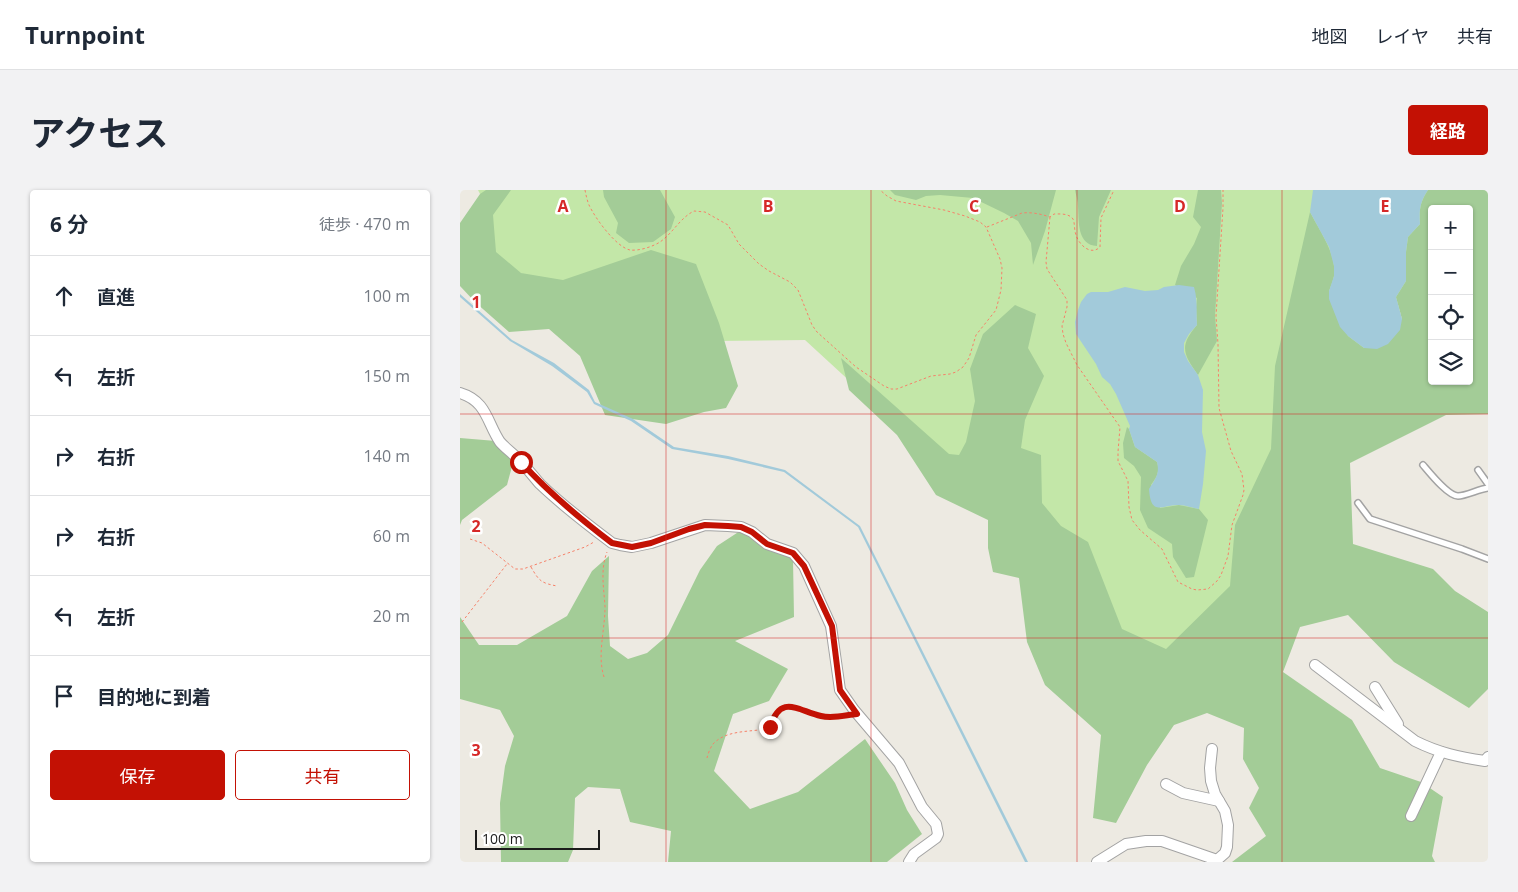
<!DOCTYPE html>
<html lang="ja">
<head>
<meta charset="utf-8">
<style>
  body { margin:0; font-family:"Open Sans","Noto Sans JP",sans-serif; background:#f2f2f3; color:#1f2937 }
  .controls { position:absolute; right:15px; top:15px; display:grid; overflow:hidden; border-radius:5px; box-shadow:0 1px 4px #0004 }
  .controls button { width:45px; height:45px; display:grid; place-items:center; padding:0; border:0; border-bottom:1px solid #e0e1e3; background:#fff; color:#1f2937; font:25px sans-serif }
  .scale { position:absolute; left:15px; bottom:12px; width:125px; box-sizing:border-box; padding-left:5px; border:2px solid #1c1c1c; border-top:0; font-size:14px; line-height:18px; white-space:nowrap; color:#1c1c1c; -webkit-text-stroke:4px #fff; paint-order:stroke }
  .stop { position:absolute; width:15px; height:15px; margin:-11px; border:4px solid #c31104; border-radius:50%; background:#fff }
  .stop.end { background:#c31104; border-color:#fff; box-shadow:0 1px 5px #0008 }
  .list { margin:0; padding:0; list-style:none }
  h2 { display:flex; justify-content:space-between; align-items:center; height:65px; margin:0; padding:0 20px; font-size:21px }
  h2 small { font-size:16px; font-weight:400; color:#747a83 }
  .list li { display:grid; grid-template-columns:32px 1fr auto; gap:15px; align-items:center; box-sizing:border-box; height:80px; padding:0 20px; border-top:1px solid #e0e1e3 }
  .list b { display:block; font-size:19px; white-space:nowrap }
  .list em { font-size:16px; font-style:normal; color:#747a83 }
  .actions { display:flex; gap:10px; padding:15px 20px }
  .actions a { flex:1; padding:11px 0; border:1px solid #c31104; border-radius:5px; text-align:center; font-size:18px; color:#c31104 }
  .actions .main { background:#c31104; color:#fff }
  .icon { flex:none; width:28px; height:28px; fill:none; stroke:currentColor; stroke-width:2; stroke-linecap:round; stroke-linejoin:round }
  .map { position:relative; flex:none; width:1028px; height:672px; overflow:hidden; border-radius:5px }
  header { display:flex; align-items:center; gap:30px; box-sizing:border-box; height:70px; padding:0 25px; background:#fff; border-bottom:1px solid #e0e1e3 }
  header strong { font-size:24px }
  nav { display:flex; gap:28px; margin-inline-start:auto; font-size:18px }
  .intro { display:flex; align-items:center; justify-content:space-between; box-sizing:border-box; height:120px; padding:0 30px }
  h1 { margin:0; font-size:35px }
  .button { padding:12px 22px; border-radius:5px; background:#c31104; color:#fff; font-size:18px; font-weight:700 }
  main { display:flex; gap:30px; padding:0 30px }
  aside { flex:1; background:#fff; border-radius:5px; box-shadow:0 1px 4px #0004 }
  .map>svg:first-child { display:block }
  .grass { fill:#c3e7a8 }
  .forest { fill:#a3cc97; fill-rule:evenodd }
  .water { fill:#a2cada }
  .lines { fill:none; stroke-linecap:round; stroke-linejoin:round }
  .lane-casing { stroke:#a3a3a3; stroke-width:8 }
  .street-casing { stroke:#a3a3a3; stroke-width:12 }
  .path { stroke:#f68169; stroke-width:1; stroke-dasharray:2.5 2.5; stroke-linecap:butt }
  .lane { stroke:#fff; stroke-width:5 }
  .street { stroke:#fff; stroke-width:10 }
  .route { stroke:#c31104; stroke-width:6 }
  .grid { fill:none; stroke:#d62828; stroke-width:1; stroke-opacity:0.55 }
  .grid-label { font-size:16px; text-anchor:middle; font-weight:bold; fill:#d62828; stroke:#fff; stroke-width:5; stroke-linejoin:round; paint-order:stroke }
</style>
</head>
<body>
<header>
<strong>Turnpoint</strong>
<nav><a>地図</a><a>レイヤ</a><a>共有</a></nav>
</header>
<div class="intro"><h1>アクセス</h1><a class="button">経路</a></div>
<main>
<aside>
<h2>6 分<small>徒歩 · 470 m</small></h2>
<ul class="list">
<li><svg class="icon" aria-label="ahead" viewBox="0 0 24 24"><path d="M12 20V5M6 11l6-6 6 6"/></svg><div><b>直進</b></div><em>100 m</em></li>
<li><svg class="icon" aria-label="left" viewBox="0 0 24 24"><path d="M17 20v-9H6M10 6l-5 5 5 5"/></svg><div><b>左折</b></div><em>150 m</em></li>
<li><svg class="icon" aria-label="right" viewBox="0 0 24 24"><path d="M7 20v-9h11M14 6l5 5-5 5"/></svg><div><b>右折</b></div><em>140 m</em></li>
<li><svg class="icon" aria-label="right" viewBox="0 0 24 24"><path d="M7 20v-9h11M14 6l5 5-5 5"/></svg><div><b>右折</b></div><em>60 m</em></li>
<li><svg class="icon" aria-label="left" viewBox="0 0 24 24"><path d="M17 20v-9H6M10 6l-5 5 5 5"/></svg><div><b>左折</b></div><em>20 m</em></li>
<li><svg class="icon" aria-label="arrive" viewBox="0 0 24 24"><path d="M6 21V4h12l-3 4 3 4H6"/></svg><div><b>目的地に到着</b></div></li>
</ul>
<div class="actions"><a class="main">保存</a><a>共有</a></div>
</aside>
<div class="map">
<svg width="1028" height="672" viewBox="0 0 1028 672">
  <rect width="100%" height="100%" fill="#edeae2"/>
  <path class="grass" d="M18 0H988L972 19 938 114 942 129 781 400 705 474 660 451 481 275 345 150 254 151 26 71 20 4Z"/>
  <g class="forest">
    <path d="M26 0H51L33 25 36 62 61 83 103 90 191 60 236 74 259 133 278 196 266 218 244 222 206 234 145 225 120 166 89 139 49 142 15 112 0 96V33L20 4Z"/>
    <path d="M143 0H200L215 27 211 39 193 52 169 53 156 43 158 33 144 7Z"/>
    <path d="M430 0H596L585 41 573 75 571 53 558 31 544 23 513 8 480 5 466 6 456 10 435 5Z"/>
    <path d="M615 0H651L639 27 637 56C617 55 619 32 618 16 618 11 616 5 615 0Z"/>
    <path d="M738 0H761L762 13 755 126 757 151 738 185C723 164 719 156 737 135L736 117 737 108 715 95 721 76 734 54 741 37 733 27Z"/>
    <path d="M968 0H1028V224L986 225 890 273 893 354 973 379 995 401 1028 422V499L1009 518 934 472 888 425 840 437 823 482 892 530 920 578 961 592 983 607 972 666 975 672H772L806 646 789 618 799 598 783 569 784 538 747 523 714 535 687 575 656 633 633 628 641 545 585 495 567 452 559 388 533 382 528 358V330L476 305 437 245 389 200 381 168 489 264 499 265 506 252 515 211 510 179 523 144 555 115 576 124 568 158 584 186 565 230 561 258 581 265 582 313 601 336 628 352 662 439 706 459 770 396 775 335 811 259 815 176 850 22C859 40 877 64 874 86 873 91 871 96 869 101L888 146 904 158 942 129 936 107 946 91V62L948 47 960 34C959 20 960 12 968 0ZM972 19H1009V191H972Z"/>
    <path d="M667 237 669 239 675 257 697 272C700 282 697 287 691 295L700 318 719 315 739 319 748 330 734 387 726 388 713 367 712 354 688 338 680 320 681 287 674 276 664 268 663 253Z"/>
    <path d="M0 248 36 251 54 269 47 295 2 330 0 335Z"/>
    <path d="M283 339 333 369 334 427 275 451 328 479 309 511 273 524 254 581 290 619 338 602 405 549 435 593 447 620 462 644 427 672H208L211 641 170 632 160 599 128 597 115 608 113 660 108 672H41L40 613 45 576 54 546 40 520 0 509V427L19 455H57L107 426 132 381 149 366 148 426 150 456 168 469 187 463 208 445 240 380 257 356Z"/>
  </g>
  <g class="water">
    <path d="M853 0H968C960 12 959 20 960 34L948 47 946 62V91L936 107 942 129 940 140 928 154 917 159 904 158 888 146 880 137 869 109V101L874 86V76L869 57 850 22Z"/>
    <path d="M719 95 734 97C738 110 736 122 737 135L729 144 724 153V162L728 171 738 185 743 200 742 242 746 261 743 294 739 319C733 318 725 315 719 315 703 314 691 328 689 299 695 289 700 284 697 272L675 257 669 239 670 236 656 204 650 194 642 187 636 174 616 144 615 132 618 120 621 112 627 104 631 102H648L665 97 685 101 698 100 704 97Z"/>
    <path d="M0 104 52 150 94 173 129 200 135 212 173 229 214 257 268 266 325 280 400 336 568 672H565L398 337 324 282 268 269 212 259 171 231 134 214 127 202 92 176 50 151 0 107Z"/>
  </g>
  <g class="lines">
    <defs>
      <g id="lane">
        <path d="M963 275C969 282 988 306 998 306 1006 306 1019 299 1028 298"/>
        <path d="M1018 280 1028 294"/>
        <path d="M898 313 910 329 1002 359 1028 369"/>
      </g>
      <g id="street">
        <path d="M0 203C27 211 27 233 40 252 46 259 54 264 60 271 67 278 73 286 80 294 101 314 128 335 152 353L160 355 172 357 191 353 245 335 268 336 281 337 292 342 307 354 333 363 344 376 371 436 380 500 394 520 439 573 462 617 476 634 478 644 476 648 454 664 449 672"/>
        <path d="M855 475 955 551C979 563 999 567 1025 571L1028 567"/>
        <path d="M915 497 938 534"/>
        <path d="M706 594 723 603 759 611"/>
        <path d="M951 626 981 562"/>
        <path d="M637 672 666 654 686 651H702L757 670 765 663 767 657 768 635 765 621 755 604 751 591 750 578 752 559"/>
      </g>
    </defs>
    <use href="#lane" class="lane-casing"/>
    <use href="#street" class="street-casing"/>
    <g class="path">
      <path d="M125 0C126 5 127 10 129 15 135 28 156 57 170 60 179 61 192 57 200 52 213 43 220 28 234 21L245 22 268 35 279 54 299 74 309 81 330 92 338 100 352 135 357 142 396 177 424 196 431 199H437L471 186 490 184 496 182 503 177 509 168 516 145 536 120 541 100 542 78 540 69 526 37 520 32 505 26 484 20 436 11 427 6 420 0"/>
      <path d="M590 27 586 72 587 79 607 110V117L602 136 603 144 606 153 617 175 660 237 658 262V271L668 291 669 317 672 330 680 340 702 359 718 392 732 399 737 400 748 399 757 391 761 385 768 366 772 335 783 305 784 300 782 284 771 261 759 218 758 154 756 126 763 18V0"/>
      <path d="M527 37 562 23C572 22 581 24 590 27L594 24C599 24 609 23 613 29 615 33 614 40 616 45 619 55 631 66 640 57L641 28 654 0"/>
      <path d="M10 349 22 353 55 379H63L125 357 134 352"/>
      <path d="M71 377C79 391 81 393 97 396"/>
      <path d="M2 432 47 374"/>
      <path d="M144 487C137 465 145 440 145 417 144 398 140 380 147 362"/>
      <path d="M247 568C248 564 250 558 253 554 266 540 289 542 306 539L310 537C320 505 337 520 360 526 369 528 378 526 387 525"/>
    </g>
    <use href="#lane" class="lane"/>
    <use href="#street" class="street"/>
  </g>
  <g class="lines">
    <path class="route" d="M61 272C88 302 119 328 152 353L172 357 191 353 229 339 245 335 268 336 281 337 292 342 307 354 333 363 344 376 372 436 380 500 397 524C386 525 373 529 361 526 338 521 321 503 310 537"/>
  </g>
  <path class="grid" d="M206 0V672M411 0V672M617 0V672M822 0V672M0 224H1028M0 448H1028"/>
  <g class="grid-label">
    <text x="103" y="22">A</text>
    <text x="308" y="22">B</text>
    <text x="514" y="22">C</text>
    <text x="720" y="22">D</text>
    <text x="925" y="22">E</text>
    <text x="16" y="118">1</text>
    <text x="16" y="342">2</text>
    <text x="16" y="566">3</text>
  </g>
</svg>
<div class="controls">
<button>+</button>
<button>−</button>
<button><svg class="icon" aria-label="locate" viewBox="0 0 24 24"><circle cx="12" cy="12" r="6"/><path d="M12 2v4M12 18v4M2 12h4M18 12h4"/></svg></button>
<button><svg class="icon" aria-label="layers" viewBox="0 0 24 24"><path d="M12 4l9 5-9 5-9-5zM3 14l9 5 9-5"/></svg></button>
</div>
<div class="scale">100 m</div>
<div class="stop" style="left:61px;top:272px"></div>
<div class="stop end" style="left:310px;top:537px"></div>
</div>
</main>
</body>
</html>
